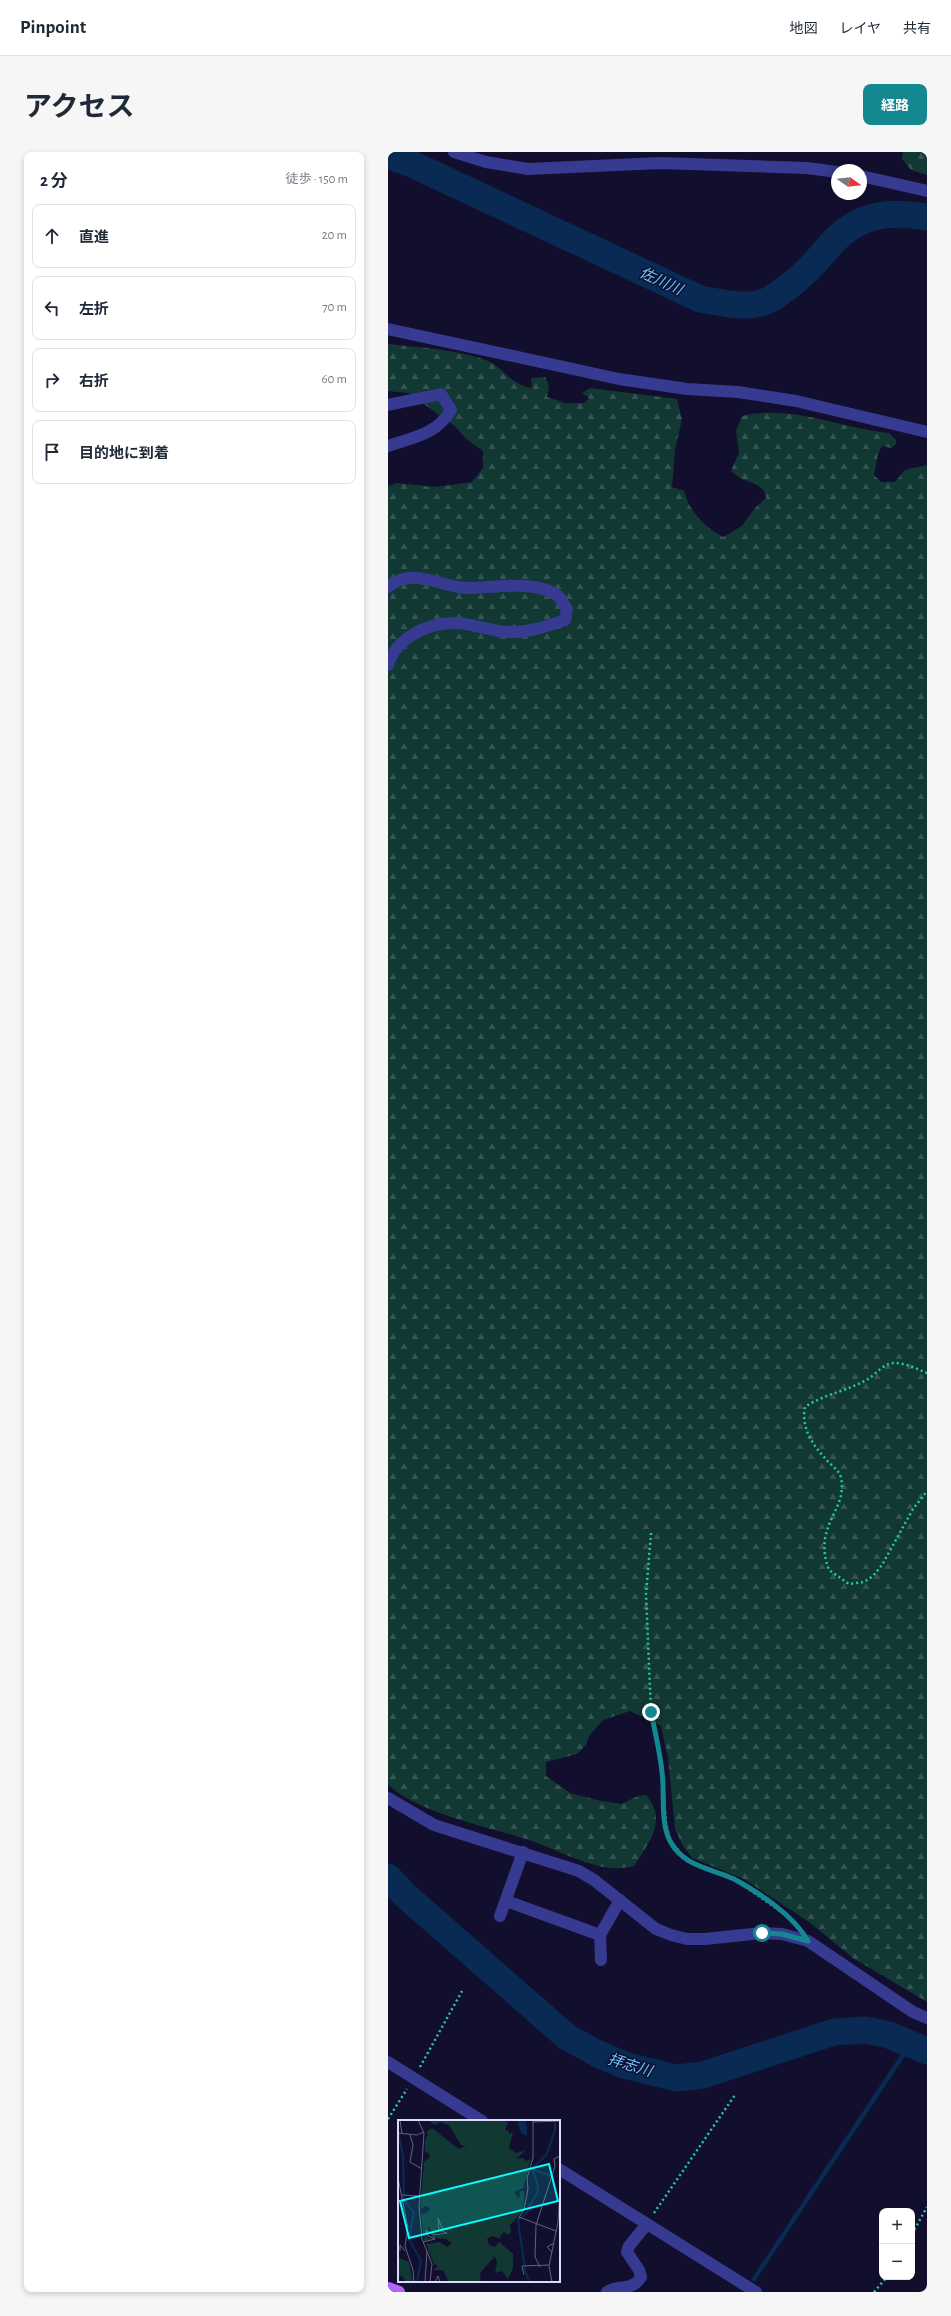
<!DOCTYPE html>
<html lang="ja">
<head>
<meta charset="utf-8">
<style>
  body { margin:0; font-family:"Alegreya Sans","Noto Sans JP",sans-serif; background:#f6f6f7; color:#1f2937 }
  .controls { position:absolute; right:12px; bottom:12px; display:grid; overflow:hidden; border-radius:8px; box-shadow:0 2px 6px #0003 }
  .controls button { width:36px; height:36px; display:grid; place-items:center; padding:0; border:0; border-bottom:1px solid #e0e1e3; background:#fff; color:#1f2937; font:20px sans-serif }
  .compass { position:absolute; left:443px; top:12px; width:36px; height:36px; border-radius:50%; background:#fff; box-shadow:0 2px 6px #0003; rotate:104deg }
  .stop { position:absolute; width:12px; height:12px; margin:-9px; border:3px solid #148891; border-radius:50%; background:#fff }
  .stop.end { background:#148891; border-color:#fff; box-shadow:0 1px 4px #0008 }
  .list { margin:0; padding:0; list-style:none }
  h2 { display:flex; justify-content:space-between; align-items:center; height:52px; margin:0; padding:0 16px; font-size:17px }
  h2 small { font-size:13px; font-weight:400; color:#747a83 }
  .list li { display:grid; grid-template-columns:26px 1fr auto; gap:12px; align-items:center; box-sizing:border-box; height:64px; margin:0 8px 8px; padding:0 8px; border:1px solid #e0e1e3; border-radius:8px }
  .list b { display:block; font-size:15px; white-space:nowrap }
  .list em { font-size:13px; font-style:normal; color:#747a83 }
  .icon { flex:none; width:22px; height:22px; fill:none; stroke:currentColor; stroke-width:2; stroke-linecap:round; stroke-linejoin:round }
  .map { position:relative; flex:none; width:539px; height:2140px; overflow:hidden; border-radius:8px }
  header { display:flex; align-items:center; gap:24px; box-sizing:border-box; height:56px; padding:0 20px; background:#fff; border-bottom:1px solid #e0e1e3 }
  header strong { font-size:19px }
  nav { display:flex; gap:22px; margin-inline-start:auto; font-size:14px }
  .intro { display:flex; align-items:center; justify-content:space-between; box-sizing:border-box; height:96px; padding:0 24px }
  h1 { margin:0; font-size:28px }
  .button { padding:10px 18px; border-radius:8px; background:#148891; color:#fff; font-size:14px; font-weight:700 }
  main { display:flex; gap:24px; padding:0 24px }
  aside { flex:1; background:#fff; border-radius:8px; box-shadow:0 2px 6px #0003 }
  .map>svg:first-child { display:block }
  .forest { fill:url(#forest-firs) }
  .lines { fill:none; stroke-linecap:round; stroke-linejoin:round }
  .stream { stroke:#082a53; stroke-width:4.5 }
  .river { stroke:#082a53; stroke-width:27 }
  .path { stroke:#25c9b1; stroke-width:2.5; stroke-dasharray:2 3; stroke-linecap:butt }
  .minor { stroke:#363a90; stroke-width:12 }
  .major { stroke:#b662ff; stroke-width:12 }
  .route { stroke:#148891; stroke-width:5 }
  .labels { text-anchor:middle; stroke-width:3; stroke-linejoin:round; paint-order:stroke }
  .water-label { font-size:15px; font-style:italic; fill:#69c7ff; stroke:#110f2d }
  .inset-river { fill:none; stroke:#082a53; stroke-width:2 }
  .inset-road { fill:none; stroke:#626181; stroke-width:1 }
  .view { fill:#07fcff; fill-opacity:0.15; stroke:#07fcff; stroke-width:2 }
  .inset-edge { fill:none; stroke:#dcdbff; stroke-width:2 }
</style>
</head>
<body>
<header>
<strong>Pinpoint</strong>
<nav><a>地図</a><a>レイヤ</a><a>共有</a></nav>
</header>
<div class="intro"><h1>アクセス</h1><a class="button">経路</a></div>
<main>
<aside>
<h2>2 分<small>徒歩 · 150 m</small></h2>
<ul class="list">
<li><svg class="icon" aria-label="ahead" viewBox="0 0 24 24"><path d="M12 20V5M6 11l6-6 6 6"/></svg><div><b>直進</b></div><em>20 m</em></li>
<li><svg class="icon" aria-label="left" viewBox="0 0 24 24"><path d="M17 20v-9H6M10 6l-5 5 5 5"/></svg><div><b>左折</b></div><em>70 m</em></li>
<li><svg class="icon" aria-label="right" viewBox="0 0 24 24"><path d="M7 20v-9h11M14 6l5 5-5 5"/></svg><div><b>右折</b></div><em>60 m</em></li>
<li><svg class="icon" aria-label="arrive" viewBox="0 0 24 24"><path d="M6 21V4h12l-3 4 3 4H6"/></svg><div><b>目的地に到着</b></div></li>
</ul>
</aside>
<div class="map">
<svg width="539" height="2140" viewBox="0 0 539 2140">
  <defs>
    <pattern id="forest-firs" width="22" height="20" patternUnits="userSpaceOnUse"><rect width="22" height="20" fill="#113833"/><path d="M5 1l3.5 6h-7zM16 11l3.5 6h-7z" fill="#335452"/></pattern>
  </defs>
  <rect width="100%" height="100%" fill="#110f2d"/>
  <g class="forest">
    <path d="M515 0H539V23L523 18 514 7Z"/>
    <path d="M0 192C28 195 74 198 100 209 116 216 121 232 144 236L143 226 157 225 161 234 159 245 177 251H196L201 246 194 241 202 236 289 247 294 267 287 298 284 335 296 339C302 361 316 374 335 385L354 374 366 357 378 346C377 332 363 331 354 327 350 325 346 321 343 319L351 301 348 279 354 264C402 252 453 276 501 281L508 288V292L503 296 494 294 490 302 486 323 493 330H507L517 318 539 313V1850L465 1806 421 1770 356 1727 304 1706 295 1694 287 1677 280 1606 273 1574 242 1559 215 1568 201 1584 198 1593 189 1602 158 1610V1624L182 1641 209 1648 233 1652 250 1644 258 1643C280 1669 261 1690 246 1714 239 1715 232 1717 225 1716 204 1716 168 1698 147 1690 103 1675 34 1663 0 1633V334L9 331 47 335 84 330 95 316V299L78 287 67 274 20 241 0 239Z"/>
  </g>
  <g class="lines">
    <path class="stream" d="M366 2127 523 1891"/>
    <g class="river">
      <path d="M0 3 26 13 312 147C335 151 359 158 381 148 389 144 397 137 404 132 423 117 431 105 446 89 473 61 503 59 539 65"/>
      <path d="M0 1725 18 1744 179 1885 208 1901 236 1913 288 1926 315 1923 446 1880 477 1878 501 1883 539 1899"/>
    </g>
    <g class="path">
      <path d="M539 1221C529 1217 518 1211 506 1211 496 1211 488 1222 480 1227 460 1239 436 1242 417 1255 413 1274 423 1291 436 1305 441 1312 451 1317 453 1326 460 1359 424 1373 441 1418L461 1432 476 1430 485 1424 494 1413 525 1357 539 1339"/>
      <path d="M263 1381 258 1442 263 1560 274 1620 278 1671 282 1688 299 1709 346 1727 401 1765 409 1772"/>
      <path d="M32 1915 74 1839"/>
      <path d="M0 1967 19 1937"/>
      <path d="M266 2061 347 1943"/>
      <path d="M524 2082 539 2055"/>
      <path d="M486 2140 499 2125"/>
    </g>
    <g class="minor">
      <path d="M66 0 98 10 140 17 273 11 419 16 449 20"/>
      <path d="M473 24 539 39"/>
      <path d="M0 177 231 227 299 237 350 240 408 249 539 280"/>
      <path d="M0 253 53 242 63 258C48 283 26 285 0 294"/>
      <path d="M0 435C23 414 53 435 79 436 105 436 147 427 170 444 173 447 176 453 179 457L177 468C159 474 140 481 120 480 102 479 84 471 66 471 39 471 8 486 0 513"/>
      <path d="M0 1646 46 1673 191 1719 206 1728 268 1777 283 1783 299 1787H317L374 1781 394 1782 420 1789 525 1860 539 1866"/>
      <path d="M118 1749 212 1783"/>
      <path d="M112 1764 135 1700"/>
      <path d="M213 1808 212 1783 232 1748"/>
      <path d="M0 1910 94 1969"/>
      <path d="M171 2017 368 2140"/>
      <path d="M219 2140C231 2132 244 2140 253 2125L251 2118 239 2100 241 2094 259 2072"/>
    </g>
    <path class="major" d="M0 2136 11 2140"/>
  </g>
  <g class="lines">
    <path class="route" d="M263 1560C267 1580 272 1600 274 1620 277 1642 272 1670 282 1689 296 1715 322 1716 346 1727 372 1741 406 1764 420 1789L394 1782 374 1781"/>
  </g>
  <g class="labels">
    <g class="water-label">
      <text transform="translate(273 129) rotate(25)" y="5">佐川川</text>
      <text transform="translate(242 1913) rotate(17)" y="5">拝志川</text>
    </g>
  </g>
  <g transform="translate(10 1968)">
    <rect width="162" height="162" fill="#110f2d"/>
    <path d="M31 0H108L110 3 107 10 111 11V14L115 12 111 28 118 33 128 30 118 39 125 38 128 41 133 39 125 68 116 72 121 79 122 71H126V85L125 91 112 105 113 112 110 115 106 112 102 116 103 119 94 116 89 119 91 125 97 127 101 122 115 134V148L110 159 104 151 97 153 99 143 97 136 82 153 83 162H51L45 150H35L40 146 36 144 28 124 42 122 49 127 54 123 48 119 34 118 31 106 28 116 34 119 26 121 23 94 29 93 32 88 28 86 23 89 22 86 23 78H25L23 75 26 42 32 37 31 33 27 32V20L30 14 28 12 34 8 61 29 68 26 63 25 51 5 42 2 36 5ZM0 137 11 142 15 162H8L4 156 0 157Z" fill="#113833"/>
    <path d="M127 0 129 7V16L123 13 119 1Z" fill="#082a53"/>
    <path class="inset-river" d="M0 11 5 36 6 81 16 92 11 119 23 141 19 162M134 49 153 56M131 162 127 149 120 101 128 93 139 73 140 65 134 49 149 34 157 10V1"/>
    <path class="inset-road" d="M2 0 4 14M20 0 26 13 21 86 24 119 34 144 32 162M135 2 162 1M0 13 19 15 26 12M12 15 15 25 12 42 24 49M0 58 10 108 7 126 15 150 16 162M4 75 21 76M121 97 158 111M120 99 126 90 130 69 129 58 135 38V0M25 122 37 119 29 115 28 110 36 115 49 113 41 110 40 98 44 108 50 110M2 131V125L7 131M154 132 149 127 156 123M142 147 137 137 138 105 157 46 156 39 162 36M126 155 124 146 151 145M27 162 29 131M37 162 40 156 42 162M154 162 151 146 160 102 162 71"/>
    <path class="view" d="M151 44 160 81 11 118 2 81Z"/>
    <rect width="162" height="162" class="inset-edge"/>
  </g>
</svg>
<div class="controls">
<button>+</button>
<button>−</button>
</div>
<svg class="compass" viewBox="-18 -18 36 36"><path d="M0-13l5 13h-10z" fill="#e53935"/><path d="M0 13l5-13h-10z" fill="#747a83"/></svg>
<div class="stop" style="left:374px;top:1781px"></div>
<div class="stop end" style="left:263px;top:1560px"></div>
</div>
</main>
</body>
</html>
